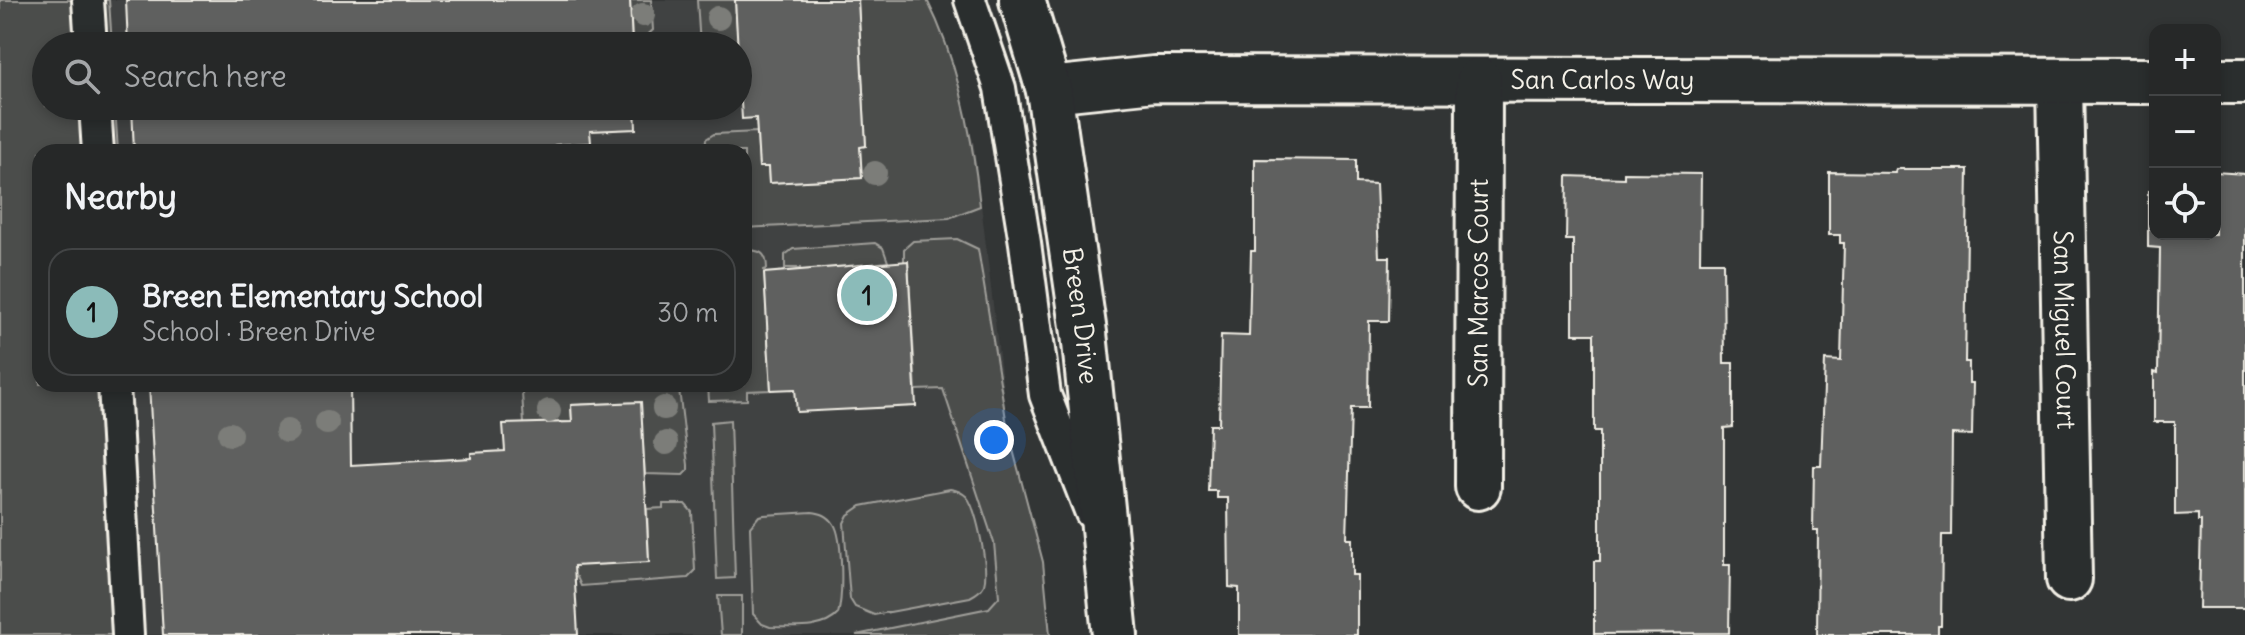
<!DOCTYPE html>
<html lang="en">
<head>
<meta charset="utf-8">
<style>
  body { margin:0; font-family:Delius,sans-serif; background:#323434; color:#f1f3f6 }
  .controls { position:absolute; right:24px; top:24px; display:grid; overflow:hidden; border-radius:16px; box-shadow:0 4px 12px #0003 }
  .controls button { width:72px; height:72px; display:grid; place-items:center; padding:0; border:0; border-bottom:2px solid #424445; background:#262828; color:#f1f3f6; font:40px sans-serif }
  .you { position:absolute; left:994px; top:440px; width:28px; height:28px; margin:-20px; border:6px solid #fff; border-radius:50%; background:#1a73e8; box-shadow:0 0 0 12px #1a73e833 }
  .badge { display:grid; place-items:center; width:52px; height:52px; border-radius:50%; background:#8bbbb9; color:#111; font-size:26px; font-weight:700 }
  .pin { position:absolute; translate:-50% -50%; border:4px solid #fff; box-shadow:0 2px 8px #0006 }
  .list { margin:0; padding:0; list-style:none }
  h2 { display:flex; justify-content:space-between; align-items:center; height:104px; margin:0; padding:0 32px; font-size:34px }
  h2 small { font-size:26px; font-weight:400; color:#a4a6a8 }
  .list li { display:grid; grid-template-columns:52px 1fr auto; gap:24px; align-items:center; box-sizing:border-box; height:128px; margin:0 16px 16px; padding:0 16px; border:2px solid #424445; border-radius:24px }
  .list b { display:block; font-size:30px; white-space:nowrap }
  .list p { margin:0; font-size:26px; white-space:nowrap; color:#a4a6a8 }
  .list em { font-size:26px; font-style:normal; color:#a4a6a8 }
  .icon { flex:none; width:44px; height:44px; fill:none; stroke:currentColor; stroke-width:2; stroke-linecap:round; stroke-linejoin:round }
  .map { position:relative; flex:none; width:2245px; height:635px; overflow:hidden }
  .search { position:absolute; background:#262828; box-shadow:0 4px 12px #0003; left:32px; top:32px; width:720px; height:88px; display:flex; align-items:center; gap:20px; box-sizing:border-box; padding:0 28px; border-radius:44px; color:#a4a6a8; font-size:30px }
  .panel { position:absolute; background:#262828; box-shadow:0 4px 12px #0003; left:32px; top:144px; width:720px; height:248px; border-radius:24px }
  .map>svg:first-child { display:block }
  .built { fill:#404242; fill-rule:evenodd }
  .green { fill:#4b4d4c; stroke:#a09f9a; stroke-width:2 }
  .building { fill:#5f605f; stroke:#f4f1e8; stroke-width:2 }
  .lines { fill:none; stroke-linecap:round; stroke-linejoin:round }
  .lane-casing { stroke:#f4f1e8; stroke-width:36 }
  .street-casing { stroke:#f4f1e8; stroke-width:50 }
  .secondary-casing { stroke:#f4f1e8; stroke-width:50 }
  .lane { stroke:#2a2d2e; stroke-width:30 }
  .street { stroke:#2a2d2e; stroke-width:44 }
  .secondary { stroke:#2a2d2e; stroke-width:44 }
  .tree { fill:#7c7d79 }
  .labels { text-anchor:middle; stroke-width:6; stroke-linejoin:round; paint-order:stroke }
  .street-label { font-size:26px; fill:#f4f1e8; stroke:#2a2d2e }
</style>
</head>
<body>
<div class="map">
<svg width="2245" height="635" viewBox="0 0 2245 635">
  <rect width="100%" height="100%" fill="#323535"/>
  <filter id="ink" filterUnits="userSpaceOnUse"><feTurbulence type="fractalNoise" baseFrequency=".0125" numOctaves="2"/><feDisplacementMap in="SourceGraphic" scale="16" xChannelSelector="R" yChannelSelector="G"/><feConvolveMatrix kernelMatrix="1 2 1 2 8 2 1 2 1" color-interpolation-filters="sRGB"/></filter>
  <g filter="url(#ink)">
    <path class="built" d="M0 0H927L959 90 974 145 1008 431 1043 562 1050 635H0ZM46 46H738V106H46ZM40 152H744V384H40Z"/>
    <g class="green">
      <path d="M0 0H109L112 46H46V106H115L118 152H40V384H130L144 635H0Z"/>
      <path d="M630 0H651L653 30 642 40 632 41Z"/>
      <path d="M697 0H735L738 46H700Z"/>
      <path d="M858 0H927C958 61 973 139 980 206L949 218 744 228V152H705L706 139 714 134 757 132 759 167H768L769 183 861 178 860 147 866 146Z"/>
      <path d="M957 239 978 249 1008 431 1043 562 1050 635H856L989 608 999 597 994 543 943 389 916 390 908 262H904V249L913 241Z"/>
      <path d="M875 243 883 248 888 262 871 264V275L800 280V268H785V255L793 249Z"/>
      <path d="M744 250C760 250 767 252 767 269L764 270 771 390 747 391V400L709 401 708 384H744Z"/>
      <path d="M672 384 679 389 688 465V470L683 475 645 474 640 402 571 405 572 422 524 424 522 393 526 386 531 385Z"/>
      <path d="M730 420 735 578 717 579 711 422Z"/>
      <path d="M950 489C957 490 962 492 967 497 977 510 989 569 984 585 981 591 976 594 970 597L874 615 855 607 850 599 844 523 848 515 861 506Z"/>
      <path d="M663 504H685L692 512 695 571 688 578 581 586 577 577 465 583 456 557 649 562 647 509 663 508Z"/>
      <path d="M812 512C821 513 828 515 834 524 843 538 843 597 838 614 823 631 791 627 770 627L762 624 753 614 750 527 759 516 764 515Z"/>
      <path d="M718 596H742V635H721Z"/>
    </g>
    <g class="building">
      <path d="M126 0H630L632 46H128Z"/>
      <path d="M735 0H858L866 146 860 147 862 178 769 183 768 167H759L756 118 742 119Z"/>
      <path d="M132 106H635L636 129 590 131 591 143 555 145 556 152H134Z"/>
      <path d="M1255 159 1356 160V183L1376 184 1379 257H1390L1389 321H1369L1368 408H1351L1347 539H1352V575H1357V635H1239V588L1229 587 1228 498H1217V491H1208L1210 425H1219L1221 335 1249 336 1251 251H1255Z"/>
      <path d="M1896 169H1968L1965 362H1969V383H1973L1972 435 1952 434 1951 535H1942L1941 626H1938V635H1817L1818 530H1813L1814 466H1821L1825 360 1841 361 1844 243H1840V235H1829V172L1895 173Z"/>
      <path d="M2155 172V234H2215V172L2245 174V608H2199L2201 521H2198V514L2175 515V422H2154V372L2158 373 2160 248 2148 247V191H2155Z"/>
      <path d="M1624 173 1701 174 1700 262H1723L1724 363H1733V427L1724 428V565H1730L1729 633 1594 634V561H1600V431H1594V334H1573V240H1566L1567 176 1624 178Z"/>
      <path d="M908 261 916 406 797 412 795 389 771 390 764 273Z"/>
      <path d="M149 384H350L351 465 471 458V453L505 451 503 424 572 422 571 405 641 402 649 562 574 566 578 635H163Z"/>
    </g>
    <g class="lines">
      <defs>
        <g id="lane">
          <path d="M88 0 91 46"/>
          <path d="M970 0 1000 88 1025 243 1045 395 1091 513"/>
          <path d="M95 106 98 152"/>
          <path d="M114 384 128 635"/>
        </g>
        <g id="street">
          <path d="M2215 81H2245"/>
          <path id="s1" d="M2060 82 2069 579"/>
          <path id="s2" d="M1049 90 1154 79 2155 81"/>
          <path id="s3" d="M1478 487 1479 80"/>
        </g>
        <g id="secondary">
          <path id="s4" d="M1022 0 1049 90 1084 333 1115 635"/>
        </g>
      </defs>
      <use href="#lane" class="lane-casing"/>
      <use href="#street" class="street-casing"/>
      <use href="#secondary" class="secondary-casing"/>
      <use href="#lane" class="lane"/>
      <use href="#street" class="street"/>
      <use href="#secondary" class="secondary"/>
    </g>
    <g class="tree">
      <circle cx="643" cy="15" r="12"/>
      <circle cx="718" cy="18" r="12"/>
      <circle cx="875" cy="173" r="12"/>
      <circle cx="664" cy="408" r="12"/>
      <circle cx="549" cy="411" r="12"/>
      <circle cx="327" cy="423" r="12"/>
      <circle cx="287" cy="431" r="12"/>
      <circle cx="230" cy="434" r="12"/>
      <circle cx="666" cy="443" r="12"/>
    </g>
  </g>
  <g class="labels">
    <g class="street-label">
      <text dy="9" stroke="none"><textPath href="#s2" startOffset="554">San Carlos Way</textPath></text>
      <text dy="9" stroke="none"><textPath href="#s3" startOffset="204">San Marcos Court</textPath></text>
      <text dy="9" stroke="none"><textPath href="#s4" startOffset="322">Breen Drive</textPath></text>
      <text dy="9" stroke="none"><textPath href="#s1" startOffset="248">San Miguel Court</textPath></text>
    </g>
  </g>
</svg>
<div class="controls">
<button>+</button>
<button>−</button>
<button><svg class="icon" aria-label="locate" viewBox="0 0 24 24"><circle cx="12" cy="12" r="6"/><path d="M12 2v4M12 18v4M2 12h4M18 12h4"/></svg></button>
</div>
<div class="you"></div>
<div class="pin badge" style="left:867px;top:295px">1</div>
<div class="search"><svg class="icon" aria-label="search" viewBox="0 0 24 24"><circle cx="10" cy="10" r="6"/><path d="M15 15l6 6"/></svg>Search here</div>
<section class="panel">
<h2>Nearby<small></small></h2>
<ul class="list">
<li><span class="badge">1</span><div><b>Breen Elementary School</b><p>School · Breen Drive</p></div><em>30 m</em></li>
</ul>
</section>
</div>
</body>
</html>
